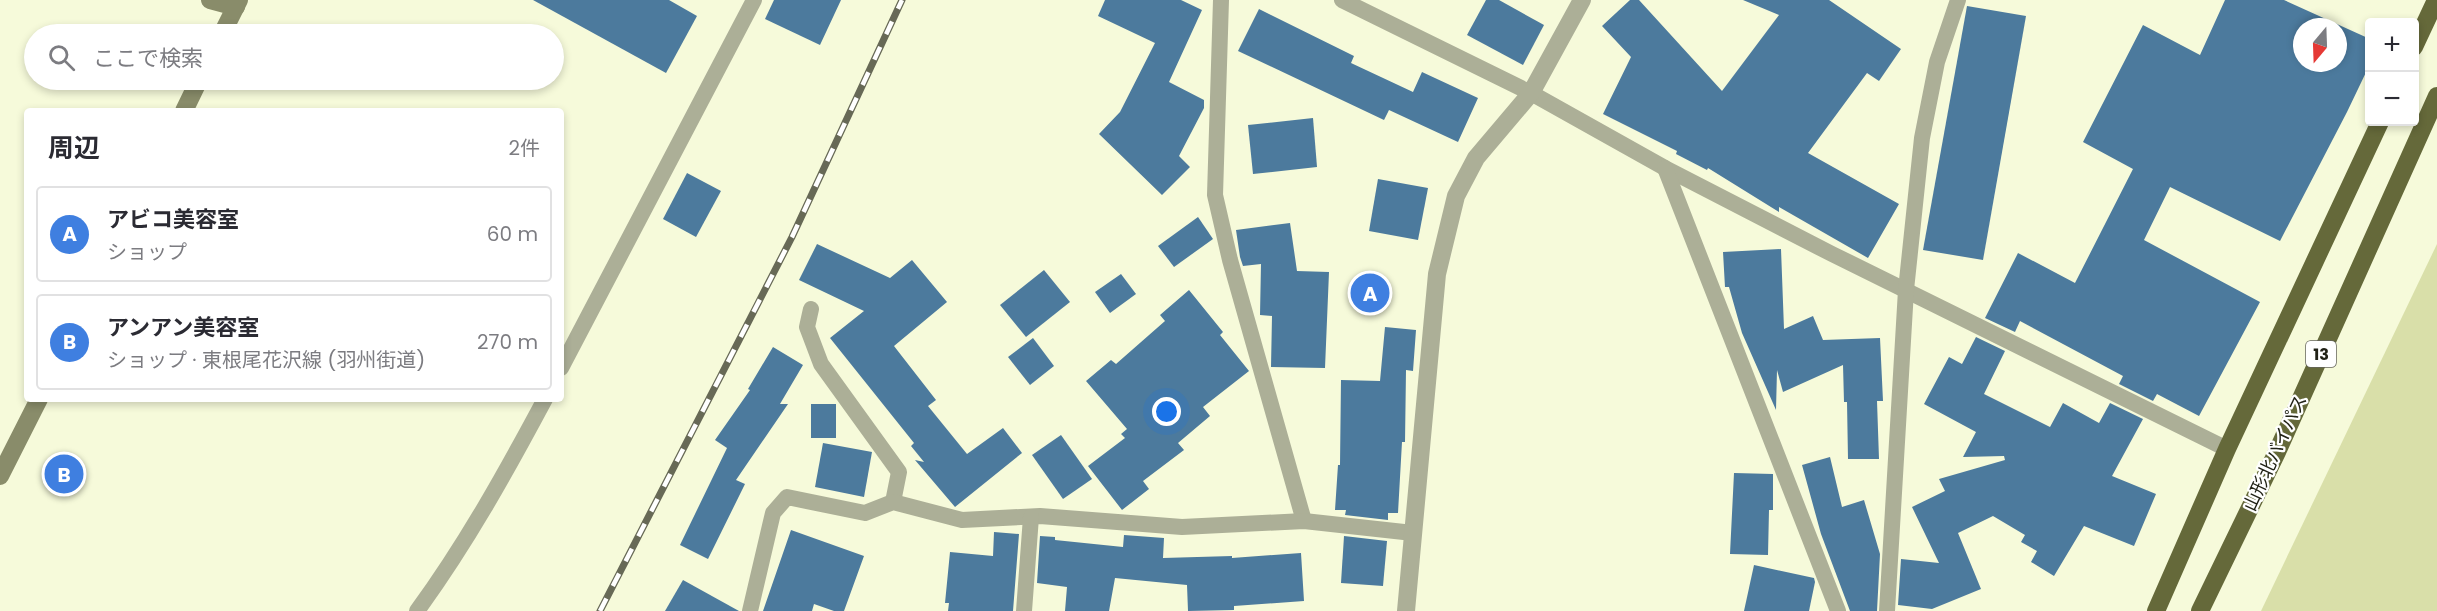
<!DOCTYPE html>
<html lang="ja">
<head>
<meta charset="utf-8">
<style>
  body { margin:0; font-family:Poppins,"Noto Sans JP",sans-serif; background:#f2f2f3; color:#2b2b33 }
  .controls { position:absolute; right:18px; top:18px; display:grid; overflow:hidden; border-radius:6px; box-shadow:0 3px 9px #0003 }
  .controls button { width:54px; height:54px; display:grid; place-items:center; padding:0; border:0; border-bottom:2px solid #e1e1e2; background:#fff; color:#2b2b33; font:30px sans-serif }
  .compass { position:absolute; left:2293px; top:18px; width:54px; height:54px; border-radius:50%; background:#fff; box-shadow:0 3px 9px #0003; rotate:199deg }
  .you { position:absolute; left:1167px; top:412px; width:21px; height:21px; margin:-15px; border:4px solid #fff; border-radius:50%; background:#1a73e8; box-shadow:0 0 0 9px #1a73e833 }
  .badge { display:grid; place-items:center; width:39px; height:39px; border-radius:50%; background:#1a73e8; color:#fff; font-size:20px; font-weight:700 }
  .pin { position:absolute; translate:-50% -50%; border:3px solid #fff; box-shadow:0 2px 6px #0006 }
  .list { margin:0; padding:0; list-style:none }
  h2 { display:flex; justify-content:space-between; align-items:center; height:78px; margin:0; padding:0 24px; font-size:26px }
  h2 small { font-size:20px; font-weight:400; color:#7c7c81 }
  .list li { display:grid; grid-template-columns:39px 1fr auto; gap:18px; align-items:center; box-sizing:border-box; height:96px; margin:0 12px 12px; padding:0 12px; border:2px solid #e1e1e2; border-radius:6px }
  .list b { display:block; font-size:22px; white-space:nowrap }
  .list p { margin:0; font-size:20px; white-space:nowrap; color:#7c7c81 }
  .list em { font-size:20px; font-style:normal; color:#7c7c81 }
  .icon { flex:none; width:33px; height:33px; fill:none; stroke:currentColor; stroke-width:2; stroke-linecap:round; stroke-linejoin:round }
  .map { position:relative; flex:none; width:2437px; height:611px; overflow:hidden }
  .search { position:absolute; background:#fff; box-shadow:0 3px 9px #0003; left:24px; top:24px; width:540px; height:66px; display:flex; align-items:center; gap:15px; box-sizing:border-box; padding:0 21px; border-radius:33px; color:#7c7c81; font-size:22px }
  .panel { position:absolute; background:#fff; box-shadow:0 3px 9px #0003; left:24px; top:108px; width:540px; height:294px; border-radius:6px }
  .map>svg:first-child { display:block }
  .green { fill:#d9dfa9 }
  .building { fill:#4c7a9d; fill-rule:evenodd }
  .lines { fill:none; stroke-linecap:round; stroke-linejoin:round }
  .service { stroke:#acaf97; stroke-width:16 }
  .minor { stroke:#acaf97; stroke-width:18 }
  .secondary { stroke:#898c6a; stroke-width:18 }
  .trunk { stroke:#65693a; stroke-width:18 }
  .rail-casing { stroke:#676956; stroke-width:7 }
  .rail { stroke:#fff; stroke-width:4.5; stroke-dasharray:14; stroke-linecap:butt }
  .labels { text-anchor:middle; stroke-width:4.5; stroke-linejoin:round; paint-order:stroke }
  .shield { fill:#fff; stroke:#64645c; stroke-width:1.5 }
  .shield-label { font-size:16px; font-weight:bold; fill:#212216 }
  .street-label { font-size:18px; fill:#212216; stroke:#fff }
</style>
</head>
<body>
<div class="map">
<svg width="2437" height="611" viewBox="0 0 2437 611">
  <rect width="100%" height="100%" fill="#f6fada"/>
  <path class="green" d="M2437 244V611H2261Z"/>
  <g class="building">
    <path d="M533 0H669L697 16 666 73Z"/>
    <path d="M774 0H841L820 45 765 19Z"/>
    <path d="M1105 0H1181L1202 10 1169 82 1204 100V108L1179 156 1190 167 1162 195 1099 134 1120 112 1155 43 1098 16Z"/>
    <path d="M1486 0H1499L1544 25 1523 65 1467 35Z"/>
    <path d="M1630 0H1639L1722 91 1779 15 1743 0H1829L1901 49 1879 81 1867 73 1808 153 1899 204 1868 258 1779 207V212L1708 168 1707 170 1676 154 1677 151 1603 114 1631 57 1602 26Z"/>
    <path d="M2225 0H2284L2370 39V64L2347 112 2280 241 2170 187 2144 240 2260 302 2199 416 2157 394 2153 401 2119 384 2123 376 2020 321 2015 332 1985 318 2018 253 2075 283 2133 169 2083 142 2143 25 2200 55ZM2302 27H2338V63H2302Z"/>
    <path d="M1967 6 2026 16 1983 260 1923 250Z"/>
    <path d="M1259 9 1354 56 1351 63 1413 92 1422 72 1478 98 1458 142 1389 110 1384 120 1238 51Z"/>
    <path d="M1313 118 1317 167 1253 174 1248 125Z"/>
    <path d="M687 173 721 191 696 237 663 219Z"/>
    <path d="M1378 179 1428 188 1418 240 1369 231Z"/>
    <path d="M1198 217 1213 239 1174 267 1158 246Z"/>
    <path d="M1290 223 1297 271 1329 272 1325 368 1271 367 1272 316 1260 315 1261 264 1243 266 1240 257 1236 230Z"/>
    <path d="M817 244 890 278 912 260 947 302 894 346 936 400 928 406 967 454 1003 428 1022 453 955 507 915 460 924 462 911 446 914 443 830 338 864 311 799 280Z"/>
    <path d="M1781 249 1784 329 1813 316 1823 340 1880 338 1883 401H1877L1879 459H1848L1847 402H1844L1843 365 1783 392 1777 370 1776 410 1742 333 1729 287H1725L1723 252Z"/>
    <path d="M1044 270 1070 302 1026 337 1000 305Z"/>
    <path d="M1121 274 1136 294 1110 313 1095 292Z"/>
    <path d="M1189 290 1223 332 1220 335 1249 371 1203 407 1210 416 1178 443 1184 450 1143 481 1149 489 1122 510 1088 466 1125 438 1121 434 1127 429 1086 381 1111 360 1116 364 1165 321 1160 315Z"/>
    <path d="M1385 327 1416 330 1413 371 1406 370 1405 442H1402L1398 513H1388V520L1345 515 1346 510H1335L1338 465H1340L1341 380 1380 381Z"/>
    <path d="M1976 337 2005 351 1984 394 2050 427 2063 403 2099 423 2110 403 2143 419 2112 476 2156 494 2134 546 2084 526 2054 576 2031 562 2037 551 2021 542 2025 535 1993 516 1958 533 1981 589 1932 609 1898 605 1901 559 1939 563 1912 507 1945 491 1939 479 2005 460 2004 456 1963 457 1976 432 1924 404 1949 357 1962 364Z"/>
    <path d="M1033 338 1054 366 1030 385 1008 357Z"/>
    <path d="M773 347 803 365 780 404H788L736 480 745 484 708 559 680 545 727 448 715 440 750 390 748 389Z"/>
    <rect x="811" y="404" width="25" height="34"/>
    <path d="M1061 435 1092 479 1063 499 1032 455Z"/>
    <path d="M823 443 872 452 864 497 815 487Z"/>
    <path d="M1830 457 1842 507 1864 500 1880 554 1877 611H1850L1821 534 1802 465Z"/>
    <path d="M1734 473 1773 474V510H1769L1768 555 1730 554Z"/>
    <path d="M791 530 864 556 844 611H834L814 604 812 611H763Z"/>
    <path d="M994 532 1019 534 1013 611H948L949 603H945L950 552 993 556Z"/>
    <path d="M1124 535 1164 538 1163 558 1232 556V558L1301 553 1304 601 1234 606V610L1188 611 1187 585 1115 578 1109 611H1065L1067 587 1037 583 1040 536 1055 537V540L1123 547Z"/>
    <path d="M1344 536 1387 541 1383 586 1341 583Z"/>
    <path d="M1754 565 1814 578 1815 582 1809 611H1744Z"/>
    <path d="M683 580 739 611H665Z"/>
  </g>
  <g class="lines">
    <g class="service">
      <path d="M1221 0 1215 195 1230 260 1304 521"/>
      <path d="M1342 0 1531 93 1665 168 1832 254 2227 449"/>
      <path d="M1665 168 1838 611"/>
      <path d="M811 309 807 327 821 364 899 472 893 502"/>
      <path d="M561 368 754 0"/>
      <path d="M417 611C466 544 506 472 545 399"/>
      <path d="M750 611 773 513 787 497 865 513 893 502 962 520 1040 516 1182 527 1304 521 1413 533"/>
      <path d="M1024 611 1031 517"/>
      <path d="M1887 611 1906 290 1922 138 1937 62 1958 0"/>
    </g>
    <path class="minor" d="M1406 611 1437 274 1456 196 1476 158 1531 93 1582 0"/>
    <g class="secondary">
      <path d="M210 0 236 7"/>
      <path d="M222 34 239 0"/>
      <path d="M184 111 199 80"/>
      <path d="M0 476 39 399"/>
    </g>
    <g class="trunk">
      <path d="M2414 47 2436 0"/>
      <path d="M2156 611 2227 449 2380 122"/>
      <path d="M2200 611 2277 452 2437 96"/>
    </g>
    <defs>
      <path id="rail" d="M600 611 792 237 902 0"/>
    </defs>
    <use href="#rail" class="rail-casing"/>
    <use href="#rail" class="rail"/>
  </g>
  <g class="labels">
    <rect class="shield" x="2306" y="341" width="30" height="26" rx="4.5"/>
    <g class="shield-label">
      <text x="2321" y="360">13</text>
    </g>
    <g class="street-label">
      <text transform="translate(2275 453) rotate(-65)" y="6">山形北バイパス</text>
    </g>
  </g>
</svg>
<div class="controls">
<button>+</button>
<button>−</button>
</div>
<svg class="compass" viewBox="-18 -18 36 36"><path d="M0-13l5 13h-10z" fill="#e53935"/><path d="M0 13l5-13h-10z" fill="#7c7c81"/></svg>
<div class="you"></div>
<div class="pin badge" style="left:1370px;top:293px;background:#3f7fe0">A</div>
<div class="pin badge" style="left:64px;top:474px;background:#3f7fe0">B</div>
<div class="search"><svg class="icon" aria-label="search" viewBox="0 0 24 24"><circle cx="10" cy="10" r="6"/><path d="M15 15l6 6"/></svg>ここで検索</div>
<section class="panel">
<h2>周辺<small>2件</small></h2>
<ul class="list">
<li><span class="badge" style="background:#3f7fe0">A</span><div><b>アビコ美容室</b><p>ショップ</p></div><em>60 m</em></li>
<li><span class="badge" style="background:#3f7fe0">B</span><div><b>アンアン美容室</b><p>ショップ · 東根尾花沢線 (羽州街道)</p></div><em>270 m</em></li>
</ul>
</section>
</div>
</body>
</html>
